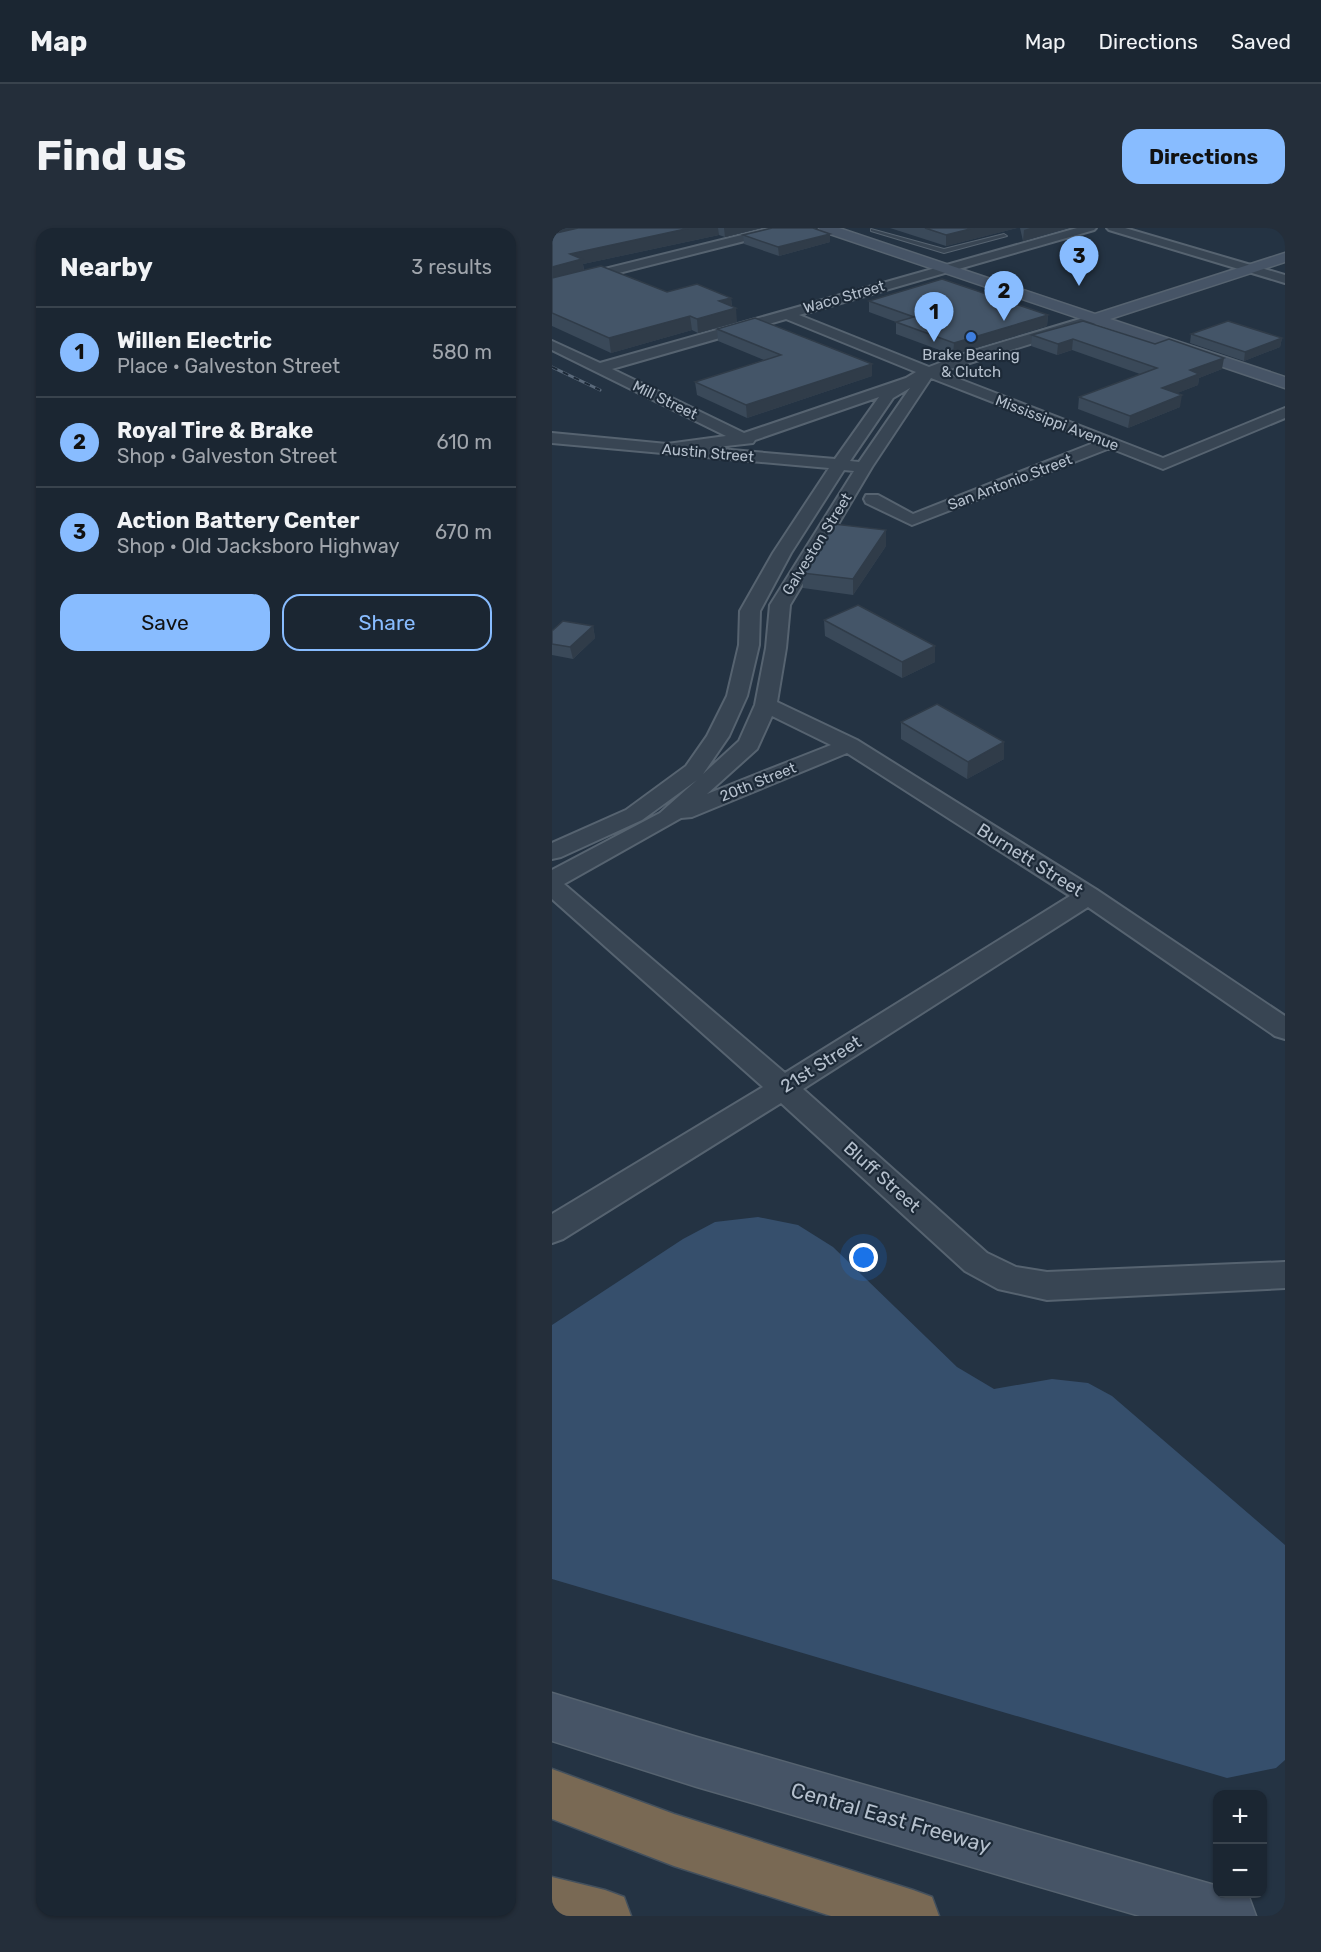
<!DOCTYPE html>
<html lang="en">
<head>
<meta charset="utf-8">
<style>
  body { margin:0; font-family:Rubik,sans-serif; background:#242e3a; color:#f1f3f6 }
  .controls { position:absolute; right:18px; bottom:18px; display:grid; overflow:hidden; border-radius:12px; box-shadow:0 2px 4px #0004 }
  .controls button { width:54px; height:54px; display:grid; place-items:center; padding:0; border:0; border-bottom:2px solid #39434d; background:#1b2632; color:#f1f3f6; font:30px sans-serif }
  .you { position:absolute; left:312px; top:1030px; width:21px; height:21px; margin:-15px; border:4px solid #fff; border-radius:50%; background:#1a73e8; box-shadow:0 0 0 9px #1a73e833 }
  .badge { display:grid; place-items:center; width:39px; height:39px; border-radius:50%; background:#88bcff; color:#111; font-size:20px; font-weight:700 }
  .pin { position:absolute; translate:-50% -50px; filter:drop-shadow(0 2px 3px #0008) }
  .pin::after { content:''; position:absolute; top:32px; width:21px; height:18px; background:inherit; clip-path:polygon(0 0,100% 0,50% 100%) }
  .list { margin:0; padding:0; list-style:none }
  h2 { display:flex; justify-content:space-between; align-items:center; height:78px; margin:0; padding:0 24px; font-size:26px }
  h2 small { font-size:20px; font-weight:400; color:#a0a5ac }
  .list li { display:grid; grid-template-columns:39px 1fr auto; gap:18px; align-items:center; box-sizing:border-box; height:90px; padding:0 24px; border-top:2px solid #39434d }
  .list b { display:block; font-size:22px; white-space:nowrap }
  .list p { margin:0; font-size:20px; white-space:nowrap; color:#a0a5ac }
  .list em { font-size:20px; font-style:normal; color:#a0a5ac }
  .actions { display:flex; gap:12px; padding:18px 24px }
  .actions a { flex:1; padding:14px 0; border:2px solid #88bcff; border-radius:18px; text-align:center; font-size:21px; color:#88bcff }
  .actions .main { background:#88bcff; color:#111 }
  .map { position:relative; flex:none; width:733px; height:1688px; overflow:hidden; border-radius:18px }
  header { display:flex; align-items:center; gap:36px; box-sizing:border-box; height:84px; padding:0 30px; background:#1b2632; border-bottom:2px solid #39434d }
  header strong { font-size:28px }
  nav { display:flex; gap:33px; margin-inline-start:auto; font-size:21px }
  .intro { display:flex; align-items:center; justify-content:space-between; box-sizing:border-box; height:144px; padding:0 36px }
  h1 { margin:0; font-size:42px }
  .button { padding:15px 27px; border-radius:18px; background:#88bcff; color:#111; font-size:21px; font-weight:700 }
  main { display:flex; gap:36px; padding:0 36px }
  aside { flex:1; background:#1b2632; border-radius:18px; box-shadow:0 2px 4px #0004 }
  .map>svg:first-child { display:block }
  .water { fill:#364f6c }
  .lines { fill:none; stroke-linecap:round; stroke-linejoin:round }
  .service-casing { stroke:#566370; stroke-width:2 }
  .minor-casing { stroke:#566370; stroke-width:4 }
  .secondary-casing { stroke:#566370; stroke-width:3 }
  .motorway-casing { stroke:#43505d; stroke-width:3 }
  .service { fill:#384553; fill-rule:evenodd }
  .minor { fill:#384553; fill-rule:evenodd }
  .secondary { fill:#465466; fill-rule:evenodd }
  .motorway { fill:#796954; fill-rule:evenodd }
  .rail-casing { stroke:#5a697a; stroke-width:3 }
  .rail { stroke:#1d2a38; stroke-width:2; stroke-dasharray:6; stroke-linecap:butt }
  .wall { fill:#3a4959 }
  .shaded-wall { fill:#303c49 }
  .building { fill:#445568; stroke:#303c49; stroke-width:1.5 }
  .shop-dot { fill:#3f7fe0; stroke:#1d2a38; stroke-width:2 }
  .labels { text-anchor:middle; stroke-width:4.5; stroke-linejoin:round; paint-order:stroke }
  .far-street-label { font-size:15px; fill:#b5c0cd; stroke:#1d2a38 }
  .far-poi-label { font-size:15px; fill:#b5c0cd; stroke:#1d2a38 }
  .street-label { font-size:18px; fill:#b5c0cd; stroke:#1d2a38 }
  .near-street-label { font-size:21px; fill:#b5c0cd; stroke:#1d2a38 }
</style>
</head>
<body>
<header>
<strong>Map</strong>
<nav><a>Map</a><a>Directions</a><a>Saved</a></nav>
</header>
<div class="intro"><h1>Find us</h1><a class="button">Directions</a></div>
<main>
<aside>
<h2>Nearby<small>3 results</small></h2>
<ul class="list">
<li><span class="badge">1</span><div><b>Willen Electric</b><p>Place · Galveston Street</p></div><em>580 m</em></li>
<li><span class="badge">2</span><div><b>Royal Tire &amp; Brake</b><p>Shop · Galveston Street</p></div><em>610 m</em></li>
<li><span class="badge">3</span><div><b>Action Battery Center</b><p>Shop · Old Jacksboro Highway</p></div><em>670 m</em></li>
</ul>
<div class="actions"><a class="main">Save</a><a>Share</a></div>
</aside>
<div class="map">
<svg width="733" height="1688" viewBox="0 0 733 1688">
  <rect width="100%" height="100%" fill="#243343"/>
  <path class="water" d="M206 989 246 997 281 1019 405 1139 442 1161 500 1151 536 1155 560 1168 733 1317V1532L724 1540 675 1550 0 1351V1097L131 1011 163 994Z"/>
  <g class="lines">
    <defs>
      <path id="service" d="M319 1 392 21 452 6 455 8 392 25 319 3Z"/>
      <g id="minor">
        <path d="M218 0H238L236 2 0 62V54Z"/>
        <path d="M525 0H544L542 2 247 87 377 139 411 126 538 88H548L550 91 548 94 389 144 611 230 733 180V190L611 241 558 220 360 297 314 275 312 271 314 267H326L361 286 544 214 379 150 320 239 238 377 234 420 225 474 305 512 545 662 733 788V811L723 808 536 679 251 861 435 1025 464 1039 495 1044 733 1034V1060L495 1072 446 1061 413 1043 229 875 11 1011 0 1015V986L211 859 0 671V642L108 585 145 552 90 592 9 629 0 631V615L74 582 134 538 155 508 175 468 187 417 188 383 221 325 277 240 0 215V205L115 216 174 208 0 122V113L48 135ZM234 91 364 144 354 150 192 205 60 141ZM358 160 307 234 298 233 341 170ZM327 169 283 231 156 220 201 215 203 212ZM292 242 302 243 218 377 214 420 203 477 187 513 151 546 177 508 195 468 207 417 208 383 239 325ZM220 488 279 517 155 566 205 521ZM295 525 518 668 233 845 12 656 129 590 140 589Z"/>
        <path d="M555 0H573L733 47V55L557 2Z"/>
      </g>
      <g id="secondary">
        <path d="M267 0H287L543 86 733 25V34L558 91 733 149V160L269 3Z"/>
        <path d="M0 1465 145 1509 666 1658V1666H687L697 1669 704 1688H588L145 1559 0 1513Z"/>
      </g>
      <g id="motorway">
        <path d="M0 1541 122 1586 361 1662 380 1669 387 1688H279L122 1638 0 1591Z"/>
        <path d="M0 1649 53 1662 72 1669 79 1688H0Z"/>
      </g>
    </defs>
    <use href="#service" class="service-casing"/>
    <use href="#minor" class="minor-casing"/>
    <use href="#secondary" class="secondary-casing"/>
    <use href="#motorway" class="motorway-casing"/>
    <use href="#service" class="service"/>
    <use href="#minor" class="minor"/>
    <use href="#secondary" class="secondary"/>
    <use href="#motorway" class="motorway"/>
    <defs>
      <path id="rail" d="M0 139 48 162"/>
    </defs>
    <use href="#rail" class="rail-casing"/>
    <use href="#rail" class="rail"/>
  </g>
  <g class="wall">
    <path d="M0 0H209L173 9 167 7 31 36 32 42 115 64 179 70 180 79 185 94 146 105 140 102 59 125 0 98Z"/>
    <path d="M338 0H465L394 18Z"/>
    <path d="M468 0H516L471 13Z"/>
    <path d="M278 6V14L227 28 192 16 191 7Z"/>
    <path d="M317 73 496 87 495 98 401 127 344 106V94L317 84Z"/>
    <path d="M531 93 670 141 647 150 646 157 625 165 628 179 576 200 526 181 527 169 588 146 520 122 505 127 479 118 480 107Z"/>
    <path d="M165 101 320 136V148L195 190 145 167 143 154 212 132 166 113Z"/>
    <path d="M639 106 730 110 728 119 692 133 638 115Z"/>
    <path d="M334 318 301 367 251 360 250 345Z"/>
    <path d="M272 392 383 418V434L350 450 273 408Z"/>
    <path d="M41 398 43 410 21 431 0 427V403Z"/>
    <path d="M349 494 452 531 415 551 349 511Z"/>
  </g>
  <g class="shaded-wall">
    <path d="M0 0H33L0 7Z"/>
    <path d="M138 0H166L167 7 31 36 32 44 0 53V39L18 26Z"/>
    <path d="M172 0H209L173 9Z"/>
    <path d="M422 0H465L394 18V7Z"/>
    <path d="M478 0H516L471 13 472 2Z"/>
    <path d="M278 6V14L227 28 226 19Z"/>
    <path d="M179 70 180 81 184 80 185 94 146 105 145 91 167 73Z"/>
    <path d="M496 87 495 98 401 127 402 115Z"/>
    <path d="M138 88 140 102 59 125 57 110Z"/>
    <path d="M730 110 728 119 692 133 693 124Z"/>
    <path d="M521 111 520 122 505 127 506 116Z"/>
    <path d="M672 130 670 141 647 150 646 157 608 172 610 160 638 142Z"/>
    <path d="M320 136V148L195 190 194 177Z"/>
    <path d="M630 167 628 179 576 200 578 188Z"/>
    <path d="M334 302V318L301 367V351Z"/>
    <path d="M41 398 43 410 21 431 18 419Z"/>
    <path d="M383 418V434L350 450V434Z"/>
    <path d="M452 514V531L415 551 416 534Z"/>
  </g>
  <g class="building">
    <path d="M26 0H138L18 26 30 31 0 39V6Z"/>
    <path d="M220 0H261L278 6 226 19 191 7Z"/>
    <path d="M373 0H422L394 7Z"/>
    <path d="M49 38 115 64 145 56 179 70 167 73 184 80 145 91 138 88 57 110 0 85V50Z"/>
    <path d="M390 51 496 87 402 115 344 94 362 89 317 73Z"/>
    <path d="M203 90 320 136 194 177 143 154 229 127 165 101Z"/>
    <path d="M531 93 603 116 617 111 672 130 638 142 647 146 610 160 630 167 578 188 527 169 605 140 521 111 506 116 480 107Z"/>
    <path d="M676 93 730 110 693 124 639 106Z"/>
    <path d="M282 296 334 302 301 351 250 345Z"/>
    <path d="M306 377 383 418 350 434 272 392Z"/>
    <path d="M11 393 41 398 18 419 0 416V403Z"/>
    <path d="M385 476 452 514 416 534 349 494Z"/>
  </g>
  <circle class="shop-dot" cx="419" cy="109" r="6"/>
  <g class="labels">
    <g class="far-street-label">
      <text transform="translate(292 69) rotate(-16)" y="5">Waco Street</text>
      <text transform="translate(113 172) rotate(26)" y="5">Mill Street</text>
      <text transform="translate(505 195) rotate(21)" y="5">Mississippi Avenue</text>
      <text transform="translate(156 225) rotate(5)" y="5">Austin Street</text>
      <text transform="translate(458 254) rotate(-21)" y="5">San Antonio Street</text>
      <text transform="translate(265 316) rotate(-58)" y="5">Galveston Street</text>
      <text transform="translate(206 554) rotate(-22)" y="5">20th Street</text>
    </g>
    <g class="far-poi-label">
      <text x="419" y="132">Brake Bearing<tspan x="419" dy="17">&amp; Clutch</tspan></text>
    </g>
    <g class="street-label">
      <text transform="translate(478 632) rotate(32)" y="6">Burnett Street</text>
      <text transform="translate(269 836) rotate(-32)" y="6">21st Street</text>
      <text transform="translate(330 949) rotate(42)" y="6">Bluff Street</text>
    </g>
    <g class="near-street-label">
      <text transform="translate(339 1590) rotate(16)" y="7">Central East Freeway</text>
    </g>
  </g>
</svg>
<div class="controls">
<button>+</button>
<button>−</button>
</div>
<div class="you"></div>
<div class="pin badge" style="left:382px;top:114px">1</div>
<div class="pin badge" style="left:452px;top:93px">2</div>
<div class="pin badge" style="left:527px;top:58px">3</div>
</div>
</main>
</body>
</html>
